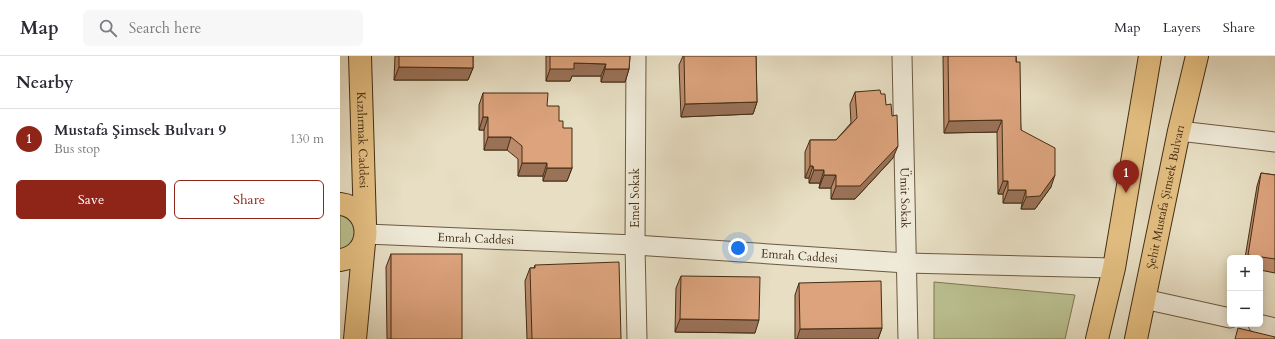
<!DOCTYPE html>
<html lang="en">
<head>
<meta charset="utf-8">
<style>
  body { margin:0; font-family:Cardo,serif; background:#f7f7f7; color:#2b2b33 }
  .controls { position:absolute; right:12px; bottom:12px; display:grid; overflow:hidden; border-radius:6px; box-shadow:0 2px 10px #0003 }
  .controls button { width:36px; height:36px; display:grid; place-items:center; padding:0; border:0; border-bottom:1px solid #e1e1e2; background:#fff; color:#2b2b33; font:20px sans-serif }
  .you { position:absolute; left:398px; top:192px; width:14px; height:14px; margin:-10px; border:3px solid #fff; border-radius:50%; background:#1a73e8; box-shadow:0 0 0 6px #1a73e833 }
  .badge { display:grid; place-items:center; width:26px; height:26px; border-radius:50%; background:#8f2418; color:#fff; font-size:13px; font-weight:700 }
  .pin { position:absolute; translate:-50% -33px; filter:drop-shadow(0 1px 2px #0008) }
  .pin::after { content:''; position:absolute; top:21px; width:14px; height:12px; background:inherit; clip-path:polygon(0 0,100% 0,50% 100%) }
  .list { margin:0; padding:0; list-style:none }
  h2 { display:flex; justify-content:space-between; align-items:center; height:52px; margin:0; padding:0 16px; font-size:17px }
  h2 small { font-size:13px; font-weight:400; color:#7c7c81 }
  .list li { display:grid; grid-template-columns:26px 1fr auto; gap:12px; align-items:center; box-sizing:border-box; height:60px; padding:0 16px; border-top:1px solid #e1e1e2 }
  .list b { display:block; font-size:15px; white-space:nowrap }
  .list p { margin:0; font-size:13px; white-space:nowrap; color:#7c7c81 }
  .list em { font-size:13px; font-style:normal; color:#7c7c81 }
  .actions { display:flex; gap:8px; padding:12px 16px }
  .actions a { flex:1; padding:9px 0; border:1px solid #8f2418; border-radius:6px; text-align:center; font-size:14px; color:#8f2418 }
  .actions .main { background:#8f2418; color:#fff }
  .icon { flex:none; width:22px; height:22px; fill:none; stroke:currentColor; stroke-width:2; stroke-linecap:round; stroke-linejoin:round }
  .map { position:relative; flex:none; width:935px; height:283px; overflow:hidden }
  header { display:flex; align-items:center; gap:24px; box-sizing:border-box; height:56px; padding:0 20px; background:#fff; border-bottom:1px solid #e1e1e2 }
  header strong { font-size:19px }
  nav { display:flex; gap:22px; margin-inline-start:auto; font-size:14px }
  .search { width:280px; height:36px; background:#f7f7f7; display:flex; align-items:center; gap:10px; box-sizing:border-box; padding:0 14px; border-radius:6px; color:#7c7c81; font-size:15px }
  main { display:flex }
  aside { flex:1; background:#fff }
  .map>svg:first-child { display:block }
  .green { fill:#bac090; stroke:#7e7652 }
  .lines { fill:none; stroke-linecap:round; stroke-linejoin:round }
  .minor-casing { stroke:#6c5940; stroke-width:21 }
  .primary-casing { stroke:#432d15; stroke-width:24 }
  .minor { stroke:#efead8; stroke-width:19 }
  .primary { stroke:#e4bf82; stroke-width:22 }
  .wall { fill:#bd8c6c; stroke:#432d15 }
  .shaded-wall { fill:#9a7258; stroke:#432d15 }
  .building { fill:#dca37d; stroke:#432d15 }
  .labels { text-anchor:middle; stroke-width:3; stroke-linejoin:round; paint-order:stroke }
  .street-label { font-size:12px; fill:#432d15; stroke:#efead8 }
</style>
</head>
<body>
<header>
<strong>Map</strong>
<div class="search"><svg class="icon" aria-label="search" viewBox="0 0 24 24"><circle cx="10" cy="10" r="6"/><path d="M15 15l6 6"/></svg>Search here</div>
<nav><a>Map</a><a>Layers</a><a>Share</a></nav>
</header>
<main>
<aside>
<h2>Nearby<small></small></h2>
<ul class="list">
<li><span class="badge">1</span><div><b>Mustafa Şimsek Bulvarı 9</b><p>Bus stop</p></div><em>130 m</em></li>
</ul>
<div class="actions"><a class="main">Save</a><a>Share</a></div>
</aside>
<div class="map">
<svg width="935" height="283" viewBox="0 0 935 283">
  <rect width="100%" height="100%" fill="#e7dec3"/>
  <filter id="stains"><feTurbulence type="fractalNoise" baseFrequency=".005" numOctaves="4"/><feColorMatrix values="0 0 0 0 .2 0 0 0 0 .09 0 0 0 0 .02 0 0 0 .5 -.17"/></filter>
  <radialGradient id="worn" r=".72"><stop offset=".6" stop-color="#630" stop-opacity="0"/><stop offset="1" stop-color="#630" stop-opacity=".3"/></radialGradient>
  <g class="green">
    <path d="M0 159C19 165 20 189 0 193Z"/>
    <path d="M594 226 735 239 725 283H594Z"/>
  </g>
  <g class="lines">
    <defs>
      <g id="minor">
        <path d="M296 0 295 189 297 283"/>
        <path id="s1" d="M562 0 568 283"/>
        <path d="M839 75 935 86"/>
        <path id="s2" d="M26 178 295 189 566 207 774 212"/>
        <path d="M804 243 890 262"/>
        <path d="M918 268 935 272"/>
      </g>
      <g id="primary">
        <path id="s3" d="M20 0 25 168"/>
        <path d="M0 148C34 152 34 200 0 204"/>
        <path d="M15 283 24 187"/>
        <path d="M757 283 774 212 810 0"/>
        <path id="s4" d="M796 283 839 75 857 0"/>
      </g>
    </defs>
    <use href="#minor" class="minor-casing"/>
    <use href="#primary" class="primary-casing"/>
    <use href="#minor" class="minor"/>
    <use href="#primary" class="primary"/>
  </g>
  <g class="wall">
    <path d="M55 0H133V12L128 24H54Z"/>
    <path d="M206 0H290L289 13 285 26H261V20H232L230 25H206Z"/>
    <path d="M343 0H416L417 46 413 58 341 61 339 9Z"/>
    <path d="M603 0H676L681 74 711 131 695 153H681L682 147H663V138H658L657 76 604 77Z"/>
    <path d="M515 36 541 38 546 49 553 102 515 143H491V132H479L480 127H469V122H465V96L470 84H496L511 67 510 48Z"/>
    <path d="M143 37 207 50 223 72 232 112 227 125H203V120H178V103L167 94H144V74H139V49Z"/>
    <path d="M921 117 935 119V217L920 214V202H905L917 130Z"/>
    <path d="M51 198 122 283H47L46 211Z"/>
    <path d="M195 209 281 283H187L185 225 190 212H194Z"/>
    <path d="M341 220 415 277 335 276 336 232Z"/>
    <path d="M459 227 542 272 538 283H455V239Z"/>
  </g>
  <g class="shaded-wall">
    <path d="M234 7 266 8 261 20H232L230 25H206L210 13Z"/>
    <path d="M59 11 133 12 128 24H54Z"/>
    <path d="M265 13H289L285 26H261Z"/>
    <path d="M417 46 413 58 341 61 345 48Z"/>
    <path d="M143 61H148L144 74H139Z"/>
    <path d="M662 64 657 76 604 77 609 65Z"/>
    <path d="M148 81H171L167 94H144Z"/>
    <path d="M558 90 553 102 515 143H491L496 130Z"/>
    <path d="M182 107H207L203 120H178Z"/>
    <path d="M470 110H473L469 122H465Z"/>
    <path d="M207 112H232L227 125H203Z"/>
    <path d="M474 114H484L480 127H469Z"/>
    <path d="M484 119H496L491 132H479Z"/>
    <path d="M715 119 711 131 695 153H681L686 141Z"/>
    <path d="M663 125H668L663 138H658Z"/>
    <path d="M668 134H686L682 147H663Z"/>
    <path d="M340 263 419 264 415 277 335 276Z"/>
    <path d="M542 272 538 283H457L460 273Z"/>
  </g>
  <g class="building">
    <path d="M59 0H133V12L59 11Z"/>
    <path d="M210 0H290L289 13H265L266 8 234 7V13H210Z"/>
    <path d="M344 0H416L417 46 345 48Z"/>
    <path d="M608 0H676V6H680L681 74 715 92V119L700 140 686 141V134H668V125H663L662 64 609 65Z"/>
    <path d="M540 34 541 38H545L546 49 551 48 552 60 557 59 558 90 520 130H496V119H484V114H474L473 110H470V84H496L517 62 515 36Z"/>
    <path d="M143 37H208L207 50H219V65H223V72H232V112H207V107H182V90L171 81H148V61H143Z"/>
    <path d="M921 117 935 119V203L908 199Z"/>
    <rect x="51" y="198" width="71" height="85"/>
    <path d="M279 206 281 283H192L190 212H195V209Z"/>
    <path d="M341 220 420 221 419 264 340 263Z"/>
    <path d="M541 225 542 272 460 273 459 227Z"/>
    <path d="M898 272 935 281V283H895Z"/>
  </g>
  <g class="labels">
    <g class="street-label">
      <text dy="4" stroke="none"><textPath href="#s3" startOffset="84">Kızılırmak Caddesi</textPath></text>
      <text dy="4" stroke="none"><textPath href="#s1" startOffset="142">Ümit Sokak</textPath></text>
      <text dy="4" stroke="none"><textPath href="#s4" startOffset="145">Şehit Mustafa Şimsek Bulvarı</textPath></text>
      <text transform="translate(295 142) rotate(-90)" y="4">Emel Sokak</text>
      <text dy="4" stroke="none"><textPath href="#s2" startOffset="110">Emrah Caddesi</textPath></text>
      <text dy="4" stroke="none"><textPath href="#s2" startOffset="434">Emrah Caddesi</textPath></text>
    </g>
  </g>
  <rect width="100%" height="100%" filter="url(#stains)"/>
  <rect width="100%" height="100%" fill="url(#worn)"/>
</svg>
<div class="controls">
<button>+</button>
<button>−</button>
</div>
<div class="you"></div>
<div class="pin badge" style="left:786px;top:137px">1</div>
</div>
</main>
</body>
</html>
